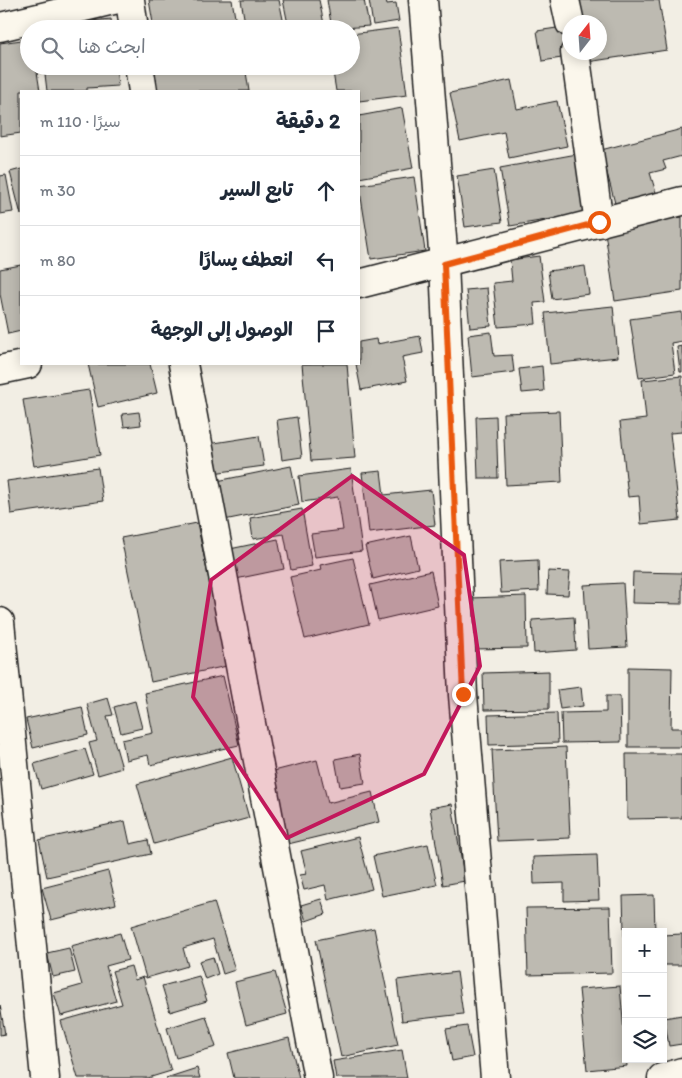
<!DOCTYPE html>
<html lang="ar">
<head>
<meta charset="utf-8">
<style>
  body { margin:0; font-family:Itim,"Playpen Sans Arabic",sans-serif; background:#f2f2f3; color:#1f2937; direction:rtl }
  .controls { position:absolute; right:15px; bottom:15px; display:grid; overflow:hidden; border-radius:0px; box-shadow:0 2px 12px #0003 }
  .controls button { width:45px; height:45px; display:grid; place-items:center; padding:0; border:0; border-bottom:1px solid #e0e1e3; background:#fff; color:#1f2937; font:25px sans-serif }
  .compass { position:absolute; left:562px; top:15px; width:45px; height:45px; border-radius:50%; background:#fff; box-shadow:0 2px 12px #0003; rotate:17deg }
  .stop { position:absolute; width:15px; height:15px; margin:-11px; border:4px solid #ea580c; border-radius:50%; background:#fff }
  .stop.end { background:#ea580c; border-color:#fff; box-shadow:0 1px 5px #0008 }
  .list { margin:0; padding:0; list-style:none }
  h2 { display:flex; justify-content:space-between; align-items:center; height:65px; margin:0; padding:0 20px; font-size:21px }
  h2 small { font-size:16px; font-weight:400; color:#747a83 }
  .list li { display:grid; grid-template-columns:32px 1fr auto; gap:15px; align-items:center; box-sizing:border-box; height:70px; padding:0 20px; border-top:1px solid #e0e1e3 }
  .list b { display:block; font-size:19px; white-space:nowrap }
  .list em { font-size:16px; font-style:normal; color:#747a83 }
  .icon { flex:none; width:28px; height:28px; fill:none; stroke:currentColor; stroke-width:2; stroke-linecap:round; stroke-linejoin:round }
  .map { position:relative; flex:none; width:682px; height:1078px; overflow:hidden; direction:ltr }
  .search { position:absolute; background:#fff; box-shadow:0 2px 12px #0003; left:20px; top:20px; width:340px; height:55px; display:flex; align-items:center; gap:12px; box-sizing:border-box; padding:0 18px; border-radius:28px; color:#747a83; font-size:19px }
  .panel { position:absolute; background:#fff; box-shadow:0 2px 12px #0003; left:20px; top:90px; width:340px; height:275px; border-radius:0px; direction:rtl }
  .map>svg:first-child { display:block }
  .building { fill:#bdbab1; stroke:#1c1c1c }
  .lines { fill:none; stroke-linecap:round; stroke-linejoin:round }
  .minor-casing { stroke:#1c1c1c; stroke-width:31 }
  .minor { stroke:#fbf7ec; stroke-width:28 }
  .route { stroke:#ea580c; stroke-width:6 }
  .marked { fill:#c2185b; fill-opacity:0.2; stroke:#c2185b; stroke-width:4; stroke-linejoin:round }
</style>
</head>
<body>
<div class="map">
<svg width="682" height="1078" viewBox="0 0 682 1078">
  <rect width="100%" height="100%" fill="#f2eee4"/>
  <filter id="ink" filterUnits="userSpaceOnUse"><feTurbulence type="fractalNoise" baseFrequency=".02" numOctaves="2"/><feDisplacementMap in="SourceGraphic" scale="10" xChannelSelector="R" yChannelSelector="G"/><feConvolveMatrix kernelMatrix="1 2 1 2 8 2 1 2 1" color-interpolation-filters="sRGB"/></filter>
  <g filter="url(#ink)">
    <g class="building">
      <path d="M149 0H232L237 29H154Z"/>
      <path d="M241 0H279L285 29H246Z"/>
      <path d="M283 0H319L325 29H289Z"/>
      <path d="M327 0H364L369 26 332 29Z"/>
      <path d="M369 0H386L387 4 396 3 399 21 373 25Z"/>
      <path d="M577 0H659L667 50 587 62 585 52H600V22H581Z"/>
      <path d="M111 19 112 29H40V26Z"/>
      <path d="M563 27 568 57 542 61 537 31Z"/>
      <path d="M398 28 407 95 359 101V91H336L332 66H351V34Z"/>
      <path d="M29 39V66H36L40 91H21V133L0 136V43Z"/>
      <path d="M44 66H116L118 86 87 88V91H47Z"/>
      <path d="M180 66H245L249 91H156L152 71Z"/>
      <path d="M511 80 517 109 557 101 567 146 509 158 504 132 460 141 450 93Z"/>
      <path d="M402 108 413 168 359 178V116Z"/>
      <path d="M682 129V156L663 161 666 169 650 173 657 196 616 207 601 150Z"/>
      <path d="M577 154 588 213 510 226 500 168Z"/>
      <path d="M21 169V215L10 172Z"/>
      <path d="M494 170 502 222 465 227 457 176Z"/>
      <path d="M6 175 13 212 0 214V176Z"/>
      <path d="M414 177 425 251 371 259 359 185Z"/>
      <path d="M682 217V291L615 301 605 232 618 226Z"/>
      <path d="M539 256 545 302 534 303 536 324 498 327 493 283 512 281 510 260Z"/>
      <path d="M21 265V331L8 334 0 294V269Z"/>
      <path d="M585 266 589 294 552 299 548 271Z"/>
      <path d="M487 288 491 326 470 328 466 290Z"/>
      <path d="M613 306 618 357 550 364 545 313Z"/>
      <path d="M682 312V341L671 343 675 373 639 378 630 319Z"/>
      <path d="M491 332 494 356 512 355 514 372 472 377 468 335Z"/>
      <path d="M420 336 423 353 402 357 407 381 361 390 356 364H359V342L376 339 377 344Z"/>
      <path d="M682 346V372H680L677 347Z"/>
      <path d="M88 364H150L157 393 98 407Z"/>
      <path d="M302 364H347L355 458 311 461Z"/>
      <path d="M542 366 544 391 522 393 519 369Z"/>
      <path d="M682 376V432L670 433 680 520 641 524 639 496 628 497 620 422 646 419 642 380Z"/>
      <path d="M89 390 100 455 34 466 23 400Z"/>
      <path d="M559 411 562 482 506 485 503 413Z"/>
      <path d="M139 412 141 425 124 427 122 414Z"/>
      <path d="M496 416 498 478H478L476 417Z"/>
      <path d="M297 417 302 457 282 460 277 420Z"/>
      <path d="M259 436 264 466 213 473 208 444Z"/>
      <path d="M291 466 299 505 224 520 217 481Z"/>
      <path d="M98 468 103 501 11 514 7 481Z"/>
      <path d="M351 469 362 551 315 557 311 534 343 530 338 497 302 502 299 476Z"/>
      <path d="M381 471 384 495 431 490 435 525 369 533 362 473Z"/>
      <path d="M302 509 312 566 291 570 284 534 253 539 250 518Z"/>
      <path d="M197 523 227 666 151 682 121 538Z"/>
      <path d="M411 536 418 568 373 579 365 546Z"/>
      <path d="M278 539 284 569 231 580 225 550Z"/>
      <path d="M353 558 369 624 305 639 290 577 321 570 320 565Z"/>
      <path d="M538 560 539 591 501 593 499 562Z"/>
      <path d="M431 571 438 606 378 620 370 585Z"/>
      <path d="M548 571 570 572 568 595 547 594Z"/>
      <path d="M633 572 682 573V604L632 603Z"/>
      <path d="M623 583 627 647 588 649 584 585Z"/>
      <path d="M526 596 527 648 473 649 471 598Z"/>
      <path d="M574 617 576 650 534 653 532 620Z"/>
      <path d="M628 667 672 668 671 728H682V747H628Z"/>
      <path d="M549 671V709L484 710 483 673Z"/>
      <path d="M223 676 239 745 150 765 148 755 126 760 122 740 153 733 145 693Z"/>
      <path d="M581 687 583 706 560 709 557 690Z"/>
      <path d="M606 696H620L621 742 562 743 561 713 606 712Z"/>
      <path d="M108 698 113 715 107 716 122 768 98 775 89 743 97 741 87 704Z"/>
      <path d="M135 701 142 728 121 733 114 707Z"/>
      <path d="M82 707 88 735 33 748 26 719Z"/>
      <path d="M557 713 558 743 489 745 488 715Z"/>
      <path d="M566 747 570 838 497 841 492 750Z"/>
      <path d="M85 749 93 774 41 789 34 764Z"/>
      <path d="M360 754 365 783 340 787 335 759Z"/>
      <path d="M626 754H682V818L627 819Z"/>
      <path d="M232 757 249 818 154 844 137 784Z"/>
      <path d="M317 760 328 803 372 792 379 822 288 844 270 772Z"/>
      <path d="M452 804 465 881 443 885 430 808Z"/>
      <path d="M125 821 130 844 148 840 151 854 47 877 39 840Z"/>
      <path d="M358 837 372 889 328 900 325 885 304 890 300 875 307 874 301 851Z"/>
      <path d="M428 844 437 885 382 896 373 856Z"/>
      <path d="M597 855 599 900 564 901V883L534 884 533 857Z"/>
      <path d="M108 871 116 904 51 920 42 888Z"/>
      <path d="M654 895 655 932H626L625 966 623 896Z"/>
      <path d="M321 899 326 914 306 921 301 905Z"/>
      <path d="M214 902 235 970 223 974 213 939 183 948 188 966 146 978 131 926Z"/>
      <path d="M610 907 612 973 528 975 526 908Z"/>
      <path d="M374 928 398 1045 341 1057 316 940Z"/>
      <path d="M120 933 128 960 106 966 116 1001 61 1016 54 993 82 985 71 946Z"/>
      <path d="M682 934V965H663V935Z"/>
      <path d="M69 948 75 972 53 977 47 953Z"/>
      <path d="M213 957 218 974 205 979 199 961Z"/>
      <path d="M131 966 135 980 143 977 171 1071 148 1078H78L61 1021 122 1004 112 971Z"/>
      <path d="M275 972 287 1014 246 1025 235 982Z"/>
      <path d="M457 972 463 1014 402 1021 397 980Z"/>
      <path d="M199 976 207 1001 170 1012 162 986Z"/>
      <path d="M620 986 627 1066 587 1070 579 989Z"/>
      <path d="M0 1005 5 1034 0 1035Z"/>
      <path d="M682 1015V1044L669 1046 664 1018Z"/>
      <path d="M206 1016 216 1047 176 1058 167 1028Z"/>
      <path d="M467 1026 473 1057 452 1061 446 1029Z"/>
      <path d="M289 1038 299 1078H234L228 1053Z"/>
      <path d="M402 1050 407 1078H336L333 1061Z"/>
      <path d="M197 1068 200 1078H166Z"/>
    </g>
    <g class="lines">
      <defs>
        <g id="minor">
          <path d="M130 0 134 29"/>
          <path d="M423 0 444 263 463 695 495 1078"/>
          <path d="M565 0 570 23"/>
          <path d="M0 27 114 0"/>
          <path d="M575 52 599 223"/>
          <path d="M139 66 143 91"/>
          <path d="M359 284 682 201"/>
          <path d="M183 364 318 1078"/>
          <path d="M0 370 28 364"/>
          <path d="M0 622 45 1078"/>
          <path d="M662 1078 682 1072"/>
        </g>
      </defs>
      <use href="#minor" class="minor-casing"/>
      <use href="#minor" class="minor"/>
    </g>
  </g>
  <g class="lines" filter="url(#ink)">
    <path class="route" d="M463 694 444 264 599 222"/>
  </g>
  <path class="marked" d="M352 476 464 555 480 666 424 774 287 838 193 697 211 580Z"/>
</svg>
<div class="controls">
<button>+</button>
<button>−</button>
<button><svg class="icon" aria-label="layers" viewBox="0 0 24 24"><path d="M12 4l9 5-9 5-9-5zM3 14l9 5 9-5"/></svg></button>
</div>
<svg class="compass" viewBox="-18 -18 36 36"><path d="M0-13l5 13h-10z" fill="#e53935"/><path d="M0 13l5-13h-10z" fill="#747a83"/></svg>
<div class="stop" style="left:599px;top:222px"></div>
<div class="stop end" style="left:463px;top:694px"></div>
<div class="search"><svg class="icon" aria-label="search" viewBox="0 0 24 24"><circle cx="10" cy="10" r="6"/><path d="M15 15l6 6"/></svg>ابحث هنا</div>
<section class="panel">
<h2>2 دقيقة<small>سيرًا · 110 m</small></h2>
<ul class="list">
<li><svg class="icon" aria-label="ahead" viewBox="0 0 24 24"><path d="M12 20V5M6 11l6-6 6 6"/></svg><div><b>تابع السير</b></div><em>30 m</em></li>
<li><svg class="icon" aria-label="left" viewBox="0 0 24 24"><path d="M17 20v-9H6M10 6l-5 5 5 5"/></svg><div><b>انعطف يسارًا</b></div><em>80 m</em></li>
<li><svg class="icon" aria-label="arrive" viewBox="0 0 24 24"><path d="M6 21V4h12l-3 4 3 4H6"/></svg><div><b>الوصول إلى الوجهة</b></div></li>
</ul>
</section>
</div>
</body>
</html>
